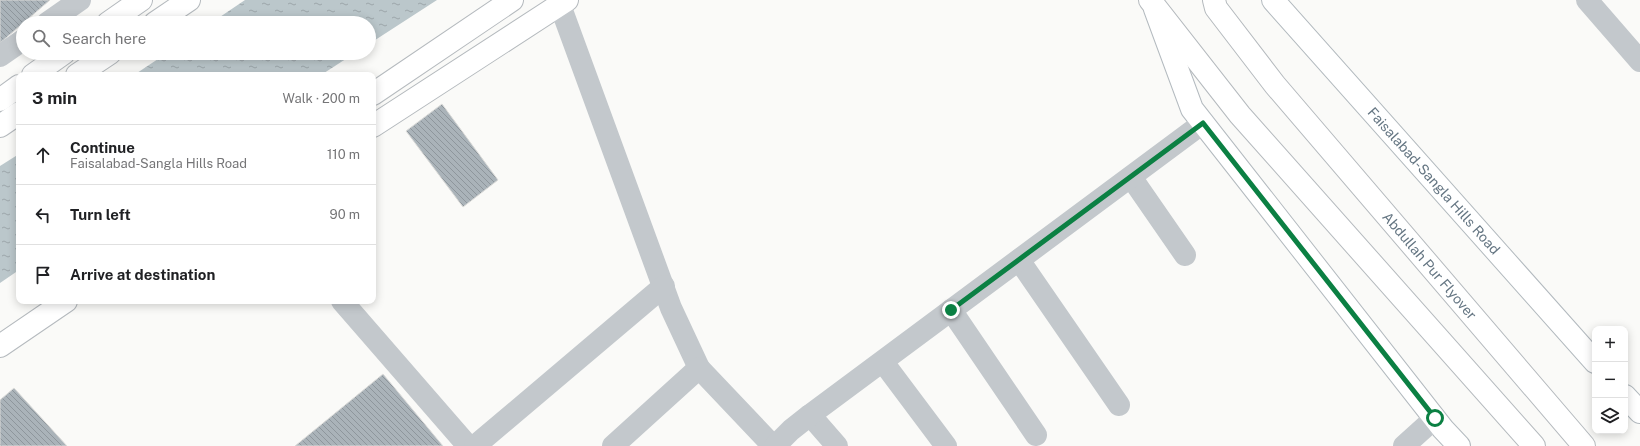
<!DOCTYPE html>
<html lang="en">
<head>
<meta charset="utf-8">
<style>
  body { margin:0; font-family:"Public Sans",sans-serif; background:#f6f6f6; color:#202124 }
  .controls { position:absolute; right:12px; bottom:12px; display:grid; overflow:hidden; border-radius:8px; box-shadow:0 2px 10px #0003 }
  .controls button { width:36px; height:36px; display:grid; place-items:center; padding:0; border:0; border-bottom:1px solid #e0e0e0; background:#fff; color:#202124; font:20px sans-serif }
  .stop { position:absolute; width:12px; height:12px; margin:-9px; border:3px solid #0b8043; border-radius:50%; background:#fff }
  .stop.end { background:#0b8043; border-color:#fff; box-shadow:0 1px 4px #0008 }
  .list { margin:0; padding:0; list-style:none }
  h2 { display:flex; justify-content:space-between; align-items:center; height:52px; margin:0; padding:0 16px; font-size:17px }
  h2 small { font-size:13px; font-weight:400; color:#757577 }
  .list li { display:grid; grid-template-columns:26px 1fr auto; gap:12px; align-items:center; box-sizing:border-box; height:60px; padding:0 16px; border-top:1px solid #e0e0e0 }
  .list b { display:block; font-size:15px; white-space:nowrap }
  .list p { margin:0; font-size:13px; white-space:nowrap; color:#757577 }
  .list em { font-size:13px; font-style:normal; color:#757577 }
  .icon { flex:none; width:22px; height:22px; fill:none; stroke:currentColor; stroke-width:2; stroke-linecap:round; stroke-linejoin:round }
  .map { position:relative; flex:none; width:1640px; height:446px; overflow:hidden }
  .search { position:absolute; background:#fff; box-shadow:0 2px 10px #0003; left:16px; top:16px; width:360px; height:44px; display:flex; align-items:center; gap:10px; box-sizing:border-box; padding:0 14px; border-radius:22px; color:#757577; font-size:15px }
  .panel { position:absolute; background:#fff; box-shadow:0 2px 10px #0003; left:16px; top:72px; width:360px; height:232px; border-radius:8px }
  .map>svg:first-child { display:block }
  .water { fill:url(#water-ripples) }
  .building { fill:url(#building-back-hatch); stroke:#dcdcda }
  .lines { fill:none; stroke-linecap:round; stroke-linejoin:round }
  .secondary-casing { stroke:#b3babf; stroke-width:24 }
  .primary-casing { stroke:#b5babe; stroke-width:24 }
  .street { stroke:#c3c8cc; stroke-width:22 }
  .secondary { stroke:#fff; stroke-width:22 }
  .primary { stroke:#fff; stroke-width:22 }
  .route { stroke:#0b8043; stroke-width:5 }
  .labels { text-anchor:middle; stroke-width:4; stroke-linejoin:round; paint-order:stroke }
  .street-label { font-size:14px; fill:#657683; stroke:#fff }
</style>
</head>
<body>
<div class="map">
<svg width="1640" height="446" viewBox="0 0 1640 446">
  <defs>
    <pattern id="water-ripples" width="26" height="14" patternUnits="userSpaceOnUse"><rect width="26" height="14" fill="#bbc7cb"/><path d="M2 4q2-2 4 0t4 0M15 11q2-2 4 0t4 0" fill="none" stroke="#9ca6aa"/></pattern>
    <pattern id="building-back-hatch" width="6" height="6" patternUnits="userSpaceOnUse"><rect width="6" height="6" fill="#aab3b9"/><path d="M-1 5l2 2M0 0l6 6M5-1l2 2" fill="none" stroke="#8e969c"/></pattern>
  </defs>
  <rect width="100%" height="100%" fill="#fafaf8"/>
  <g class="water">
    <path d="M245 0H437L369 44V23H211Z"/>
    <path d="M167 53H355L321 75H134Z"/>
    <path d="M19 154V270L0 283V166Z"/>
  </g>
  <g class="building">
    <path d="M0 0H50L0 43Z"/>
    <path d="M442 104 498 180 463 207 406 131Z"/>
    <path d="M383 374 443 446H295Z"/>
    <path d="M14 388 67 446H0V400Z"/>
  </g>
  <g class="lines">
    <defs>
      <g id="secondary">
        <path id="s1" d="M1273 0 1595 362"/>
        <path d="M1155 9 1192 109 1443 429 1459 446"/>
        <path d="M1625 396 1640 412"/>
      </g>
      <g id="primary">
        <path d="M1150 0 1240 115 1534 446"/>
        <path id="s2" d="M1214 0 1216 8 1275 85 1584 446"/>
        <path d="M108 23 141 0"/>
        <path d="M155 23 189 0"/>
        <path d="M33 75 64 53"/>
        <path d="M77 75 110 53"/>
        <path d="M373 94 512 0"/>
        <path d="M0 100 19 86"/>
        <path d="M0 126 19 113"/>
        <path d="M373 126 567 0"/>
        <path d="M0 346 66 301"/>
      </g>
    </defs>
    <use href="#secondary" class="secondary-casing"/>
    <use href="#primary" class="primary-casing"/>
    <g class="street">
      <path d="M1587 0 1640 61"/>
      <path d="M560 5 671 308 699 368"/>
      <path d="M47 23 80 0"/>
      <path d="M0 56 23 40"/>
      <path d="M1131 177 1185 255"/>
      <path d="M1019 260 1119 405"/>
      <path d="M342 301 468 446"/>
      <path d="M951 310 1036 435"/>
      <path d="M883 362 946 446"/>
      <path d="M810 415 837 446"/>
      <path d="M475 446 664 286"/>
      <path d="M613 446 699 368 773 446"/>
      <path d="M775 446 791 430 810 415 1203 123"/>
      <path d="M1404 446 1435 418"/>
    </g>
    <use href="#secondary" class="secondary"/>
    <use href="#primary" class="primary"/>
  </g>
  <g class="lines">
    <path class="route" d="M951 310 1203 123 1435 418"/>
  </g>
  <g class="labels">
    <g class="street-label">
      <text dy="5" stroke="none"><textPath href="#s1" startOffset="242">Faisalabad-Sangla Hills Road</textPath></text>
      <text dy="5" stroke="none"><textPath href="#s2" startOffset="343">Abdullah Pur Flyover</textPath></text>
    </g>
  </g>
</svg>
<div class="controls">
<button>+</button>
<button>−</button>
<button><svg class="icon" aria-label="layers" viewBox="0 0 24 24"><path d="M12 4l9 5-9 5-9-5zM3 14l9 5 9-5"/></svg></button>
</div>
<div class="stop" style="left:1435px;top:418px"></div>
<div class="stop end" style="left:951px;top:310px"></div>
<div class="search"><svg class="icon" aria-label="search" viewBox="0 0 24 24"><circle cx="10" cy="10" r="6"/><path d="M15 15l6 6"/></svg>Search here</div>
<section class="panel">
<h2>3 min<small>Walk · 200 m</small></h2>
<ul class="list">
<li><svg class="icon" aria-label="ahead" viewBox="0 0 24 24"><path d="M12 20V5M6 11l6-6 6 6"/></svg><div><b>Continue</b><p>Faisalabad-Sangla Hills Road</p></div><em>110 m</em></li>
<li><svg class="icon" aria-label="left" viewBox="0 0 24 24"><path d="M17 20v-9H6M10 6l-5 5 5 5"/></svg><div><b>Turn left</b></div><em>90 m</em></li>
<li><svg class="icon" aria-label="arrive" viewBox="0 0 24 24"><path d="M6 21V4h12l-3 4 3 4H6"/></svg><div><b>Arrive at destination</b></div></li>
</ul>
</section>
</div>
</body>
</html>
